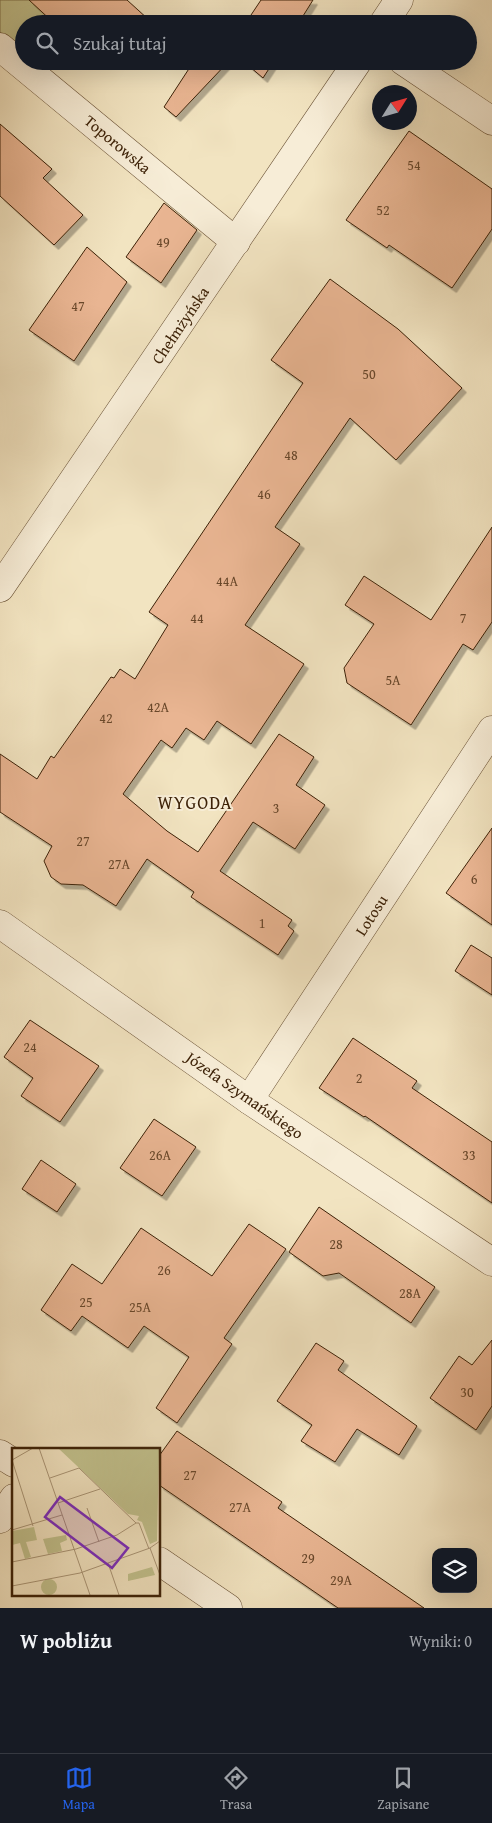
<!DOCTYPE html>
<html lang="pl">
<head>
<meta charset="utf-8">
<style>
  body { margin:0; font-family:"Gentium Book Plus",serif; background:#242831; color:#f1f3f6 }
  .controls { position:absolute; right:15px; bottom:15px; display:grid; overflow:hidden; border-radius:10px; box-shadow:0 5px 20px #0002 }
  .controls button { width:45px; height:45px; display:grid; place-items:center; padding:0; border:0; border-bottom:1px solid #363941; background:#171b24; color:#f1f3f6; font:25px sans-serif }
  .compass { position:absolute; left:372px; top:85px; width:45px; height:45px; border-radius:50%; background:#171b24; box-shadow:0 5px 20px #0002; rotate:53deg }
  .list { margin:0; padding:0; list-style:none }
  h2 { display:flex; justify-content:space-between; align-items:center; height:65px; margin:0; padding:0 20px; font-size:21px }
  h2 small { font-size:16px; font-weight:400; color:#9ea1a6 }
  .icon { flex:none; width:28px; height:28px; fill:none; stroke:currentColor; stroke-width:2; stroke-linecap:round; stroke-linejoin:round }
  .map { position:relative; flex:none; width:492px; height:1608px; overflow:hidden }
  .search { position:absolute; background:#171b24; box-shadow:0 5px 20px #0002; left:15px; right:15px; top:15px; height:55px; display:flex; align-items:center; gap:12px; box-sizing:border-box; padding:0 18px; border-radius:28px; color:#9ea1a6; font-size:19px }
  .sheet { height:145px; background:#171b24 }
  nav { display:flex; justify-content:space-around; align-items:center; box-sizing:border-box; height:70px; border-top:1px solid #363941; background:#171b24; font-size:14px; color:#9ea1a6 }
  nav a { display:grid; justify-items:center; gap:2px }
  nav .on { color:#2563eb }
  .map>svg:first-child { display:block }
  .green { fill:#c2c28e; stroke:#80724b }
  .building { fill:#e9b592; stroke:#3d2208; filter:url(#shadow) }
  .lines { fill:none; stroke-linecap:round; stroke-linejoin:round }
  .minor-casing { stroke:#6a5236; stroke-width:29 }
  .tertiary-casing { stroke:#6a5236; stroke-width:29 }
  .minor { stroke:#f7edd7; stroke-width:28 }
  .tertiary { stroke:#f7edd7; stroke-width:28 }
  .labels { text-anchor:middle; stroke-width:4; stroke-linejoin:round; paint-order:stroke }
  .number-label { font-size:14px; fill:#68472a }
  .street-label { font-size:16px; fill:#3d2208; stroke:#f7edd7 }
  .neighbourhood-label { font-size:18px; letter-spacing:1px; fill:#3d2208; stroke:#f7edd7 }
  .inset-road { fill:none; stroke:#aa9677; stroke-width:1 }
  .view { fill:#7b2cbf; fill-opacity:0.15; stroke:#7b2cbf; stroke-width:2.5 }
  .inset-edge { fill:none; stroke:#3d2208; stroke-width:2.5 }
</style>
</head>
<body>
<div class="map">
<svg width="492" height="1608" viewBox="0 0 492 1608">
  <defs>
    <filter id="shadow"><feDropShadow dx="4.5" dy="4.5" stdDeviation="0" flood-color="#0004"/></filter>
  </defs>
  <rect width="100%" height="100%" fill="#f2e4c1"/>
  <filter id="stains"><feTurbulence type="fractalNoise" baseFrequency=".004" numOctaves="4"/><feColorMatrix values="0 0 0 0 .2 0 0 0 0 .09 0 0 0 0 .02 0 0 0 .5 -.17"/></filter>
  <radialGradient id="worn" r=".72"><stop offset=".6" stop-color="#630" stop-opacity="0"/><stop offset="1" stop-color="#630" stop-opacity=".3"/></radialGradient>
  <path class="green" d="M0 0H77L69 24H24V52L0 32Z"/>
  <g class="building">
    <path d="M29 0H127L149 20 146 24H55Z"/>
    <path d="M261 0H313L298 24H245Z"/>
    <path d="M194 61H229L176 117 164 107Z"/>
    <path d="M243 61H274L263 78Z"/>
    <path d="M0 124 52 169 43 178 83 215 54 245 0 196Z"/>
    <path d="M409 131 492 189V229L452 288 389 245 387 248 346 220Z"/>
    <path d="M164 203 197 230 161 283 126 257Z"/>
    <path d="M87 247 127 282 74 361 29 330Z"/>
    <path d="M330 279 398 329 462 388 396 460 350 418 275 527 300 544 245 625 304 664 251 744 217 721 204 740 186 728 172 748 161 740 123 794 167 831 198 852 279 734 314 757 296 785 325 805 295 849 253 822 220 871 292 920 288 926 294 931 278 955 191 897 194 892 147 859 116 906 83 885 61 884 51 877 44 861 52 846 0 812V754L37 779 51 756 54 758 111 677 114 678 120 669 135 679 168 625 149 612 303 383 271 360Z"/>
    <path d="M492 527V622L473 650 463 644 411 725 347 683 344 668 374 624 345 605 364 576 431 620Z"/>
    <path d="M492 828V925L446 893Z"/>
    <path d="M471 945 492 958V995L455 971Z"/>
    <path d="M30 1020 99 1066 60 1122 21 1096 33 1078 4 1057Z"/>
    <path d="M353 1038 417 1081 412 1088 492 1142V1203L365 1116 364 1117 319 1088Z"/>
    <path d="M154 1119 196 1147 162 1196 120 1168Z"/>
    <path d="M41 1160 76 1184 57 1212 22 1189Z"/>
    <path d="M319 1207 435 1287 411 1323 339 1273 323 1276 289 1252Z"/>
    <path d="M249 1224 286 1249 224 1338 232 1344 177 1423 156 1408 189 1357 144 1326 128 1348 82 1316 71 1331 41 1310 72 1264 102 1284 141 1228 212 1276Z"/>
    <path d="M492 1340V1406L476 1430 430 1398 459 1356 472 1365Z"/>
    <path d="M316 1343 344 1361 338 1370 417 1426 399 1455 357 1429 335 1462 301 1441 312 1425 277 1401Z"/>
    <path d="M177 1431 282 1502 278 1508 424 1608H338L159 1485V1456Z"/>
  </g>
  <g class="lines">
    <defs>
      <g id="minor">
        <path d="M0 47 236 242"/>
        <path d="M403 61 492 121"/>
        <path d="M0 924 249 1100 492 1262"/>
        <path d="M249 1100 492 730"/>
        <path d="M0 1454 14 1463"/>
        <path d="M0 1519 14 1498"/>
        <path d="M159 1561 228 1608"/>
      </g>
      <g id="tertiary">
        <path d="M383 24 399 0"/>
        <path d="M0 588 358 61"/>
      </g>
    </defs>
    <use href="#minor" class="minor-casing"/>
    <use href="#tertiary" class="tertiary-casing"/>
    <use href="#minor" class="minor"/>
    <use href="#tertiary" class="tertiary"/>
  </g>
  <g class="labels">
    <g class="number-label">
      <text x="414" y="170">54</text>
      <text x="383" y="215">52</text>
      <text x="163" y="247">49</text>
      <text x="78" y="311">47</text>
      <text x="369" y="379">50</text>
      <text x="291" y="460">48</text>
      <text x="264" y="499">46</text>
      <text x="227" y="586">44A</text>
      <text x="197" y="623">44</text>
      <text x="463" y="623">7</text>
      <text x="393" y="685">5A</text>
      <text x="158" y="712">42A</text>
      <text x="106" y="723">42</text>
      <text x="276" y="813">3</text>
      <text x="83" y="846">27</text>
      <text x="119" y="869">27A</text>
      <text x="474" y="884">6</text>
      <text x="262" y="928">1</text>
      <text x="30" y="1052">24</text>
      <text x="359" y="1083">2</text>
      <text x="160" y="1160">26A</text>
      <text x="469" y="1160">33</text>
      <text x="336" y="1249">28</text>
      <text x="164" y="1275">26</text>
      <text x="410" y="1298">28A</text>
      <text x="86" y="1307">25</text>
      <text x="140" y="1312">25A</text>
      <text x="467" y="1397">30</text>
      <text x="190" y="1480">27</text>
      <text x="240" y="1512">27A</text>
      <text x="308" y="1563">29</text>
      <text x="341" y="1585">29A</text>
    </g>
    <g class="street-label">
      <text transform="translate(118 144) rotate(40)" y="6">Toporowska</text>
      <text transform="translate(180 325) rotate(-56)" y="6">Chełmżyńska</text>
      <text transform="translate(371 915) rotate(-57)" y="6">Lotosu</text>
      <text transform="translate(245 1095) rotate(35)" y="6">Józefa Szymańskiego</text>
    </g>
    <g class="neighbourhood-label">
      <text x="195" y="809">WYGODA</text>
    </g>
  </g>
  <g transform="translate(12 1448)">
    <rect width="148" height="148" fill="#f2e4c1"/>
    <path d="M46 0H147L145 93 138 96 130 74 125 72 127 68 116 66ZM22 79 25 92 14 94 19 109 13 111 8 95 0 97V83ZM54 87 55 92 48 95 50 103 36 106 31 91ZM140 119 143 127 116 133V126ZM29 139a8 8 0 1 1 16 0a8 8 0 1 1-16 0Z" fill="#c2c28e"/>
    <path class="inset-road" d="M27 0 78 147M0 12 21 78M0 12 21 0M38 30 67 20 124 75H127L137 101M46 55 88 41M75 60 87 94M0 82 50 67M148 93 138 100 148 127M0 114 64 101 105 87 124 75M96 115 107 147M0 138 68 125 138 100"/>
    <path class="view" d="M48 49 116 100 100 120 33 69Z"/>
    <rect width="148" height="148" class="inset-edge"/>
  </g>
  <rect width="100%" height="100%" filter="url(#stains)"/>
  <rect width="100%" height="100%" fill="url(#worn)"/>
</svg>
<div class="controls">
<button><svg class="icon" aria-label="layers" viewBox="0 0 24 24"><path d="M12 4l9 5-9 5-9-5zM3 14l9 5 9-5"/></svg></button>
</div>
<svg class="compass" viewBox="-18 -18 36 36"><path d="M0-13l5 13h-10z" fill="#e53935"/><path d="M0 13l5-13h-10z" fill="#9ea1a6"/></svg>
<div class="search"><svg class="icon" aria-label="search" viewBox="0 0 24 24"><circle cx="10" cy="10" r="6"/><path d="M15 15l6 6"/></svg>Szukaj tutaj</div>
</div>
<section class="sheet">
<h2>W pobliżu<small>Wyniki: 0</small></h2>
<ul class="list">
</ul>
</section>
<nav>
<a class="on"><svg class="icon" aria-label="map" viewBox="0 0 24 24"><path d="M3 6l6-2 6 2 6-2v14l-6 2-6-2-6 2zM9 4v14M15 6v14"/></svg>Mapa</a>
<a><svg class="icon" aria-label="directions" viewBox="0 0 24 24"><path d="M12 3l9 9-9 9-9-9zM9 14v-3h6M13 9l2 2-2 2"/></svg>Trasa</a>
<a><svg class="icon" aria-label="saved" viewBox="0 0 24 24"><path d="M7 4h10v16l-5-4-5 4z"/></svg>Zapisane</a>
</nav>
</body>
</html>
